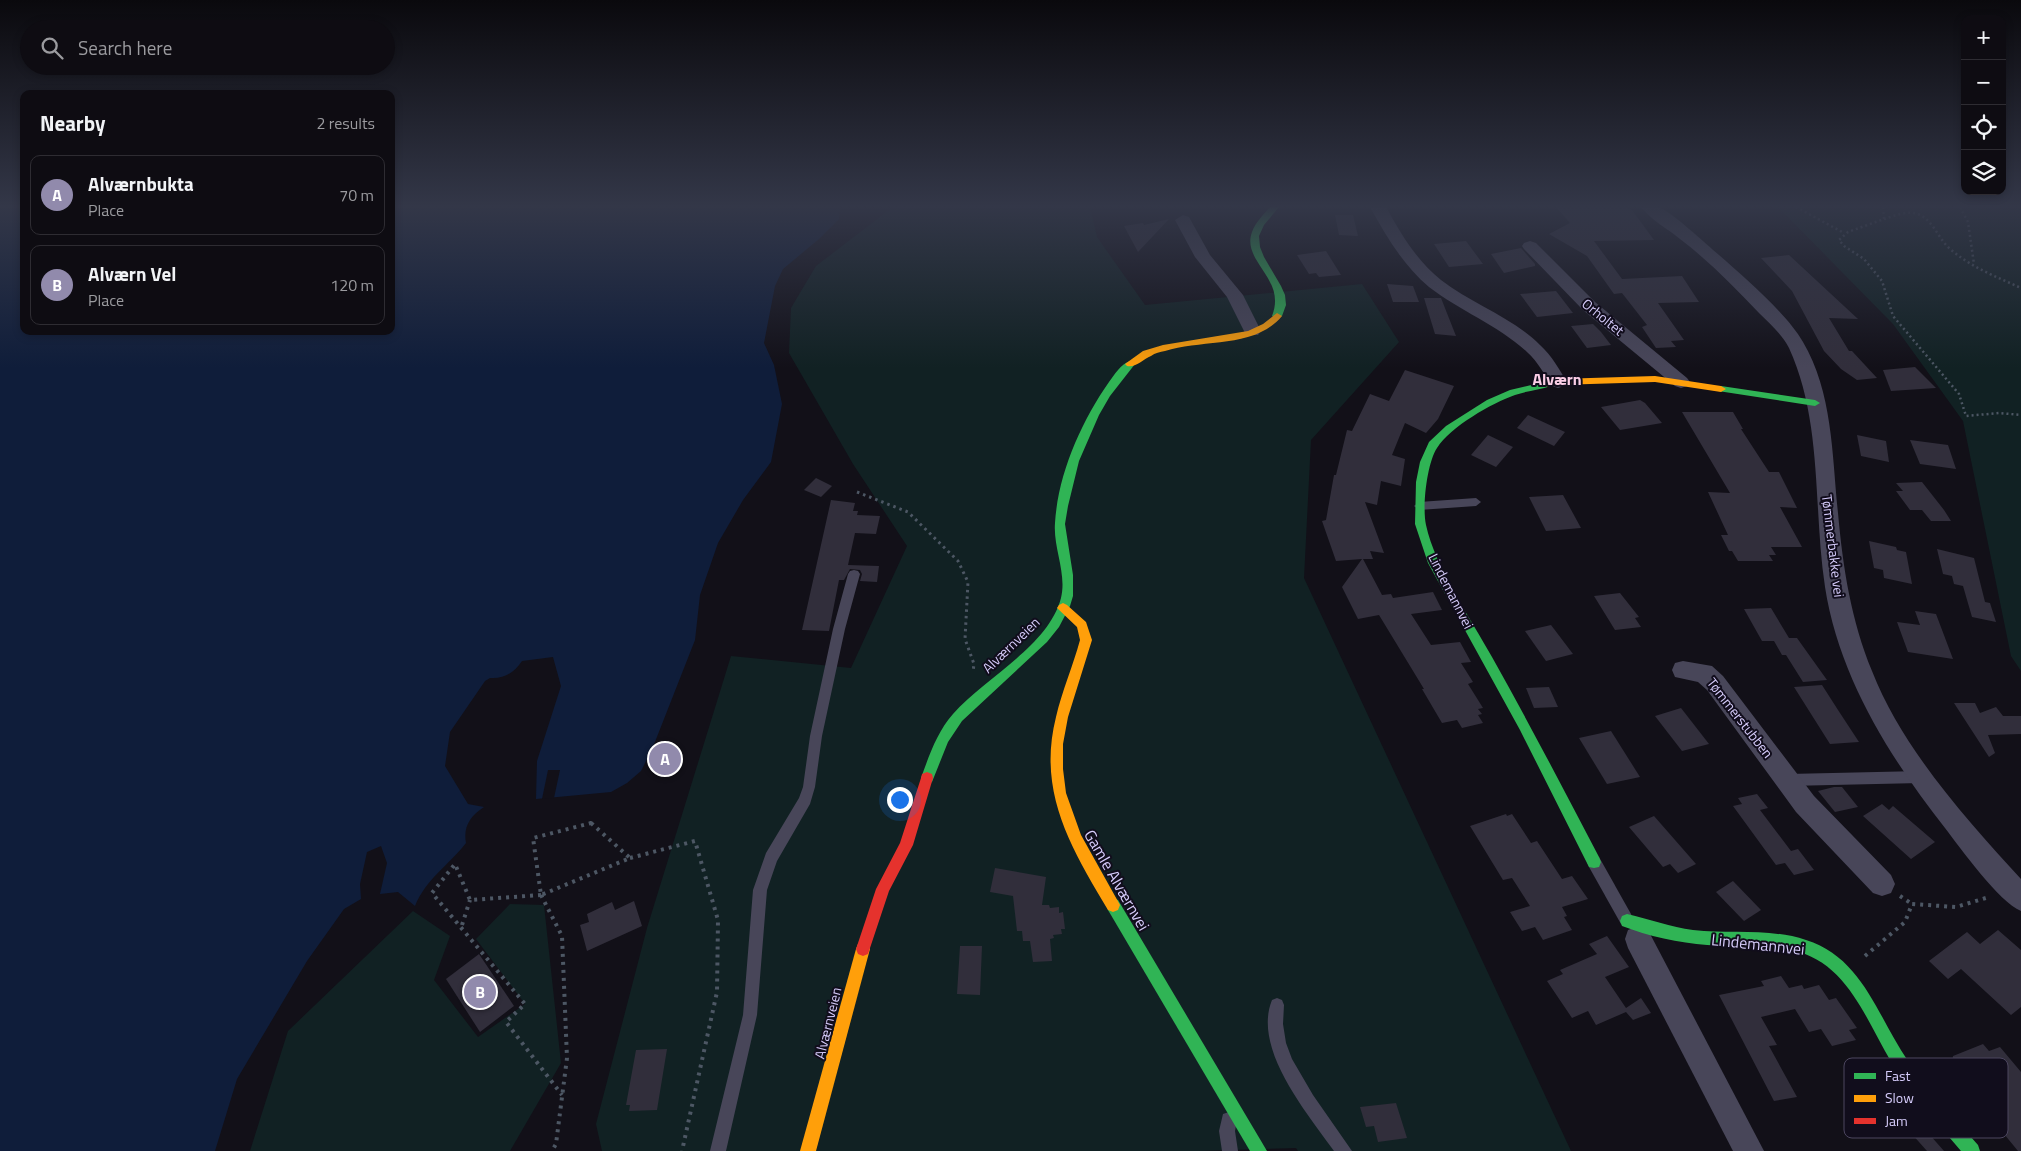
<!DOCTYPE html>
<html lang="en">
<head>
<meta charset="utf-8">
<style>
  body { margin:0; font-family:"Titillium Web",sans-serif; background:#1c1a20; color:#f1f3f6 }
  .controls { position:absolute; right:15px; top:15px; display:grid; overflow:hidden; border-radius:10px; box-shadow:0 2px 8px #0003 }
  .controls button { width:45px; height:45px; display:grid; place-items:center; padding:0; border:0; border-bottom:1px solid #2e2c32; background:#0e0c12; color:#f1f3f6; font:25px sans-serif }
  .you { position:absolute; left:899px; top:799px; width:18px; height:18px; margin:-12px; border:4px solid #fff; border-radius:50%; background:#1a73e8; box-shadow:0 0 0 8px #1a73e833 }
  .badge { display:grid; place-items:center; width:32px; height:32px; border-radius:50%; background:#918aac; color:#fff; font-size:16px; font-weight:700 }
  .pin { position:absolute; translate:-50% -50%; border:2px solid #fff; box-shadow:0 1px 5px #0006 }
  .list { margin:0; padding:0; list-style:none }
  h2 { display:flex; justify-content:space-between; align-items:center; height:65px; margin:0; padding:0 20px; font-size:21px }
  h2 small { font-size:16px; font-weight:400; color:#9b9b9f }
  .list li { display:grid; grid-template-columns:32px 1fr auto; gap:15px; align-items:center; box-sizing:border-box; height:80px; margin:0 10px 10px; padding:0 10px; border:1px solid #2e2c32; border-radius:10px }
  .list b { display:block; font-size:19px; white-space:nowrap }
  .list p { margin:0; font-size:16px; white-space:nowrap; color:#9b9b9f }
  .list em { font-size:16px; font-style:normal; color:#9b9b9f }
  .icon { flex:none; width:28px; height:28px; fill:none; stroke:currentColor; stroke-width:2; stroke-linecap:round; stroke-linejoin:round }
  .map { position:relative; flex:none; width:2021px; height:1151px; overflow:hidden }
  .search { position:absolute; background:#0e0c12; box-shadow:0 2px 8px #0003; left:20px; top:20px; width:375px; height:55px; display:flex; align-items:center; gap:12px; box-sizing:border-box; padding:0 18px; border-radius:28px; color:#9b9b9f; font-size:19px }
  .panel { position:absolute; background:#0e0c12; box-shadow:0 2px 8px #0003; left:20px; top:90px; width:375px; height:245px; border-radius:10px }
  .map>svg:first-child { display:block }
  .green { fill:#112123 }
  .water { fill:#0f1d3a }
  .pier { fill:#121018 }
  .building { fill:#312e3b }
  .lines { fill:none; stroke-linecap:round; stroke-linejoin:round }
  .path-far2 { stroke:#4d5764; stroke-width:2.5; stroke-dasharray:2 3; stroke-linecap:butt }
  .path-far1 { stroke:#4d5764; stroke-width:3; stroke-dasharray:2.5 4; stroke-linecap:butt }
  .path { stroke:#4d5764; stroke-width:4; stroke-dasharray:3 5; stroke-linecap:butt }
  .lane { fill:#484659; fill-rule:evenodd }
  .street { fill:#484659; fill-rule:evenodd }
  .fast { fill:#30b455; fill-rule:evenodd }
  .slow { fill:#ff9f0a; fill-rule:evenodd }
  .jam { fill:#e5322d; fill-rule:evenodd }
  .labels { text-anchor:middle; stroke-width:4; stroke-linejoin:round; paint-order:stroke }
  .street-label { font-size:14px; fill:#d6ccfb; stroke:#110d1c }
  .quarter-label { font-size:16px; font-weight:bold; fill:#fbcee6; stroke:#110d1c }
  .near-street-label { font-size:16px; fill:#d6ccfb; stroke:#110d1c }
  .key { fill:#110d1c; stroke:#4c465f; stroke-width:1 }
  .key-label { font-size:14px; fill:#d6ccfb }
</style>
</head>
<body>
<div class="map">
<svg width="2021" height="1151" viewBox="0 0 2021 1151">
  <rect width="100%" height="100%" fill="#121018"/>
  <g class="green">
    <path d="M893 207H1090L1097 237 1145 305 1362 284 1399 342 1311 440 1304 578 1571 1151H1298L1296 1148 1199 1151H602L596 1124 647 928 731 656 851 668 907 546 853 464 789 353 791 308 816 266Z"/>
    <path d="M1778 207H2021V671L2011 656 1963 421 1893 324Z"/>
    <path d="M510 904 544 905 561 1063 510 1151H250L288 1031 413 911 450 936 434 980 478 1037 525 1004 476 939Z"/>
  </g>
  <path class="water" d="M0 207H24V331H391V207H840L839 219 819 239 783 269 775 286 764 343 774 365 782 404 771 462 743 500 718 543 700 595 695 640 653 747 641 771 627 783 611 792 536 799 537 761 561 686 553 657 522 661C514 673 504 679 490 678L485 681 450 732 445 766 468 804 484 807C470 816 463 827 466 843 448 866 426 879 415 906L398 892 380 894 387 863 381 846 367 852 360 884 361 899 344 909 307 961 237 1079 215 1151H0Z"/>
  <path class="pier" d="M548 770H560L554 798 542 799Z"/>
  <g class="building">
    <path d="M1556 207H1626L1632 210 1654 240 1594 241 1622 279 1682 276 1699 302 1658 303 1684 340 1671 341 1676 347 1656 348 1642 327 1647 325 1622 293 1614 294 1587 256 1549 234 1570 223Z"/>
    <path d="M1335 215H1353L1358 236 1339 235Z"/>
    <path d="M1169 219 1138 252 1124 226 1143 223 1144 225Z"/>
    <path d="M1466 241 1483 264 1449 267 1434 244Z"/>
    <path d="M1521 248 1535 264V266L1504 273 1491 254Z"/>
    <path d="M1326 251 1341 275 1319 277 1316 273 1309 274 1297 255Z"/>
    <path d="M1789 255 1858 319 1829 318 1849 351H1852L1877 378 1857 380 1841 369 1824 351 1792 291 1761 258Z"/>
    <path d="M1387 284 1413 286 1419 302H1393Z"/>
    <path d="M1556 291 1573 313 1537 317 1520 294Z"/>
    <path d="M1424 298H1441L1456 336 1435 334Z"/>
    <path d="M1593 324 1601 332 1611 345 1587 348 1571 326Z"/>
    <path d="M1915 367 1936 388 1891 391 1883 370Z"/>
    <path d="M1405 370 1454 386 1438 419 1426 433 1405 423 1392 455 1405 459 1401 486 1381 481 1377 505 1365 502 1384 553 1370 551 1373 559H1363L1382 595 1391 594 1393 598 1433 592 1442 610 1411 614 1431 645 1460 642 1471 662 1461 663 1473 682 1468 684 1483 708 1478 709 1482 714 1478 715 1483 723 1462 728 1457 720 1442 723 1422 689H1424L1379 615 1358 619 1342 587 1362 559 1336 561 1322 521 1326 520 1334 475H1336L1347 430 1352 431 1370 394 1389 401Z"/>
    <path d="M1640 400 1645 403 1662 423 1620 430 1601 407Z"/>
    <path d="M1682 412H1733L1743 429H1741L1769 472H1779L1797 508 1780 507 1802 547H1771L1776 555H1769L1773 561H1738L1732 551H1729L1721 535H1728L1708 492 1730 493Z"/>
    <path d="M1528 415 1565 432 1554 446 1517 428Z"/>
    <path d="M1488 435 1513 447 1496 467 1471 455Z"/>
    <path d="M1857 435 1886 441 1889 462 1861 456Z"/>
    <path d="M1910 440 1948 445 1956 469 1920 464Z"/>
    <path d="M816 478 832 486 821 497 804 490Z"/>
    <path d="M1922 482 1944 510 1951 521H1931L1922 510H1910L1896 491H1903L1896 483Z"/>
    <path d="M1563 495 1581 528 1546 531 1529 497Z"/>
    <path d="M831 500 855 503 853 511H858L857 515 880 516 876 534 855 533 848 565 879 566 877 582 860 581 862 574 860 570 850 569 844 580H839L829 631 802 630Z"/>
    <path d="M1869 541 1896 547 1897 550 1906 552 1912 584 1884 578 1883 570 1874 568Z"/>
    <path d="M1937 549 1974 558 1985 602 1990 603 1996 622 1972 617 1963 586 1954 584 1952 576 1943 574Z"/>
    <path d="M1620 593 1639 617 1635 618 1641 627 1615 630 1594 596Z"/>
    <path d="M1771 608 1789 638H1797L1827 680 1803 682 1786 655H1782L1774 641H1762L1744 609Z"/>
    <path d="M1915 611 1936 614 1953 659 1908 652 1897 622 1920 625Z"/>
    <path d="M1551 625 1573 654 1546 661 1525 631Z"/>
    <path d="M1822 685 1838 710 1859 742 1830 744 1794 687Z"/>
    <path d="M1549 687 1558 707 1534 708 1526 688Z"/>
    <path d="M1954 703H1975L1980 713 1996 707 2003 716H2021V734L1988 735 1995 753 1989 757Z"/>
    <path d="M1681 708 1709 744 1682 751 1655 716Z"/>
    <path d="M1611 731 1640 777 1607 784 1579 738Z"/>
    <path d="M1834 787H1842L1858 807 1835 812 1818 791Z"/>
    <path d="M1757 794 1768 808 1760 810 1791 851 1798 849 1814 870 1794 875 1785 863 1776 865 1733 806 1742 804 1738 798Z"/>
    <path d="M1882 804 1889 810 1893 806 1935 842 1911 859 1863 816Z"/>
    <path d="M1506 814 1507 816 1512 814 1531 843 1537 841 1562 879 1572 876 1588 899 1562 907 1567 916 1564 917 1572 930 1543 940 1535 927 1522 931 1510 912 1530 906 1512 878 1503 880 1470 826Z"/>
    <path d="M1654 816 1696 864 1678 873 1670 864 1663 867 1629 827Z"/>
    <path d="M995 868 1046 877 1042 905H1049L1050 908 1059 907V913L1063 912 1065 929H1061L1062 934 1053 935 1054 938 1050 939 1052 961 1033 962 1030 941H1023L1022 931H1017L1013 896 990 892Z"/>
    <path d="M1733 881 1761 910 1744 921 1716 892Z"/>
    <path d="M634 901 642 926 587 951 580 925 589 922 587 914 612 902 615 910Z"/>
    <path d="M1998 930 2021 950V1007L2011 1015 1961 969 1948 979 1929 961 1967 932 1980 944Z"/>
    <path d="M1607 936 1629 967 1605 977 1626 1008 1641 998 1651 1013 1633 1020 1626 1012 1596 1025 1588 1011 1572 1018 1547 981 1563 974 1560 970 1597 954 1589 944Z"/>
    <path d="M960 946H982L980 995 957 994Z"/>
    <path d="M479 954 514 1006 480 1032 446 979Z"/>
    <path d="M1781 976 1789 988 1802 985 1804 989 1819 985 1829 1000 1836 998 1857 1028 1849 1030 1856 1040 1832 1046 1821 1029 1809 1032 1795 1009 1761 1017 1777 1045 1769 1046 1797 1097 1774 1101 1719 995 1764 986 1761 981Z"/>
    <path d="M1983 1044 1989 1051 2000 1047 2021 1072V1151H2018L1968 1090 1972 1089 1952 1064 1953 1056Z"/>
    <path d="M667 1049 657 1110 629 1111 630 1105H626L636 1050Z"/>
    <path d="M1396 1103 1407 1138 1378 1142 1374 1126 1366 1127 1360 1107Z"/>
    <path d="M1922 1126 1929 1134 1944 1151H1927L1911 1133Z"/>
  </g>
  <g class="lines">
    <g class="path-far2">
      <path d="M1796 207 1844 233"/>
      <path d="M1883 207 1884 219 1848 232 1839 240 1844 246 1864 259 1882 281 1893 316 1959 394 1966 416 1999 413 2021 415"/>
      <path d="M1960 207 1968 222 1974 264"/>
      <path d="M1884 219C1894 216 1907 210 1918 214 1933 220 1938 238 1949 248 1970 267 1997 277 2021 288"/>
    </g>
    <path class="path-far1" d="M857 492 908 512 958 561 968 582 965 639 974 664 973 672"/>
    <g class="path">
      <path d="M591 823 630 858 541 895 533 838Z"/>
      <path d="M630 858 695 841 718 920 717 992 682 1151"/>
      <path d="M541 895 562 936 567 1058 556 1144 552 1151"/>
      <path d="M541 895 470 900 455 864 432 893 525 1004 506 1022 562 1095"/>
      <path d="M1900 896 1912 904"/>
      <path d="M462 925 470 900"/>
      <path d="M1865 956 1905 922 1912 904 1956 907 1989 897"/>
    </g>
    <g class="lane">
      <path d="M1476 498 1481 502 1476 506 1419 510 1414 506 1419 502Z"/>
      <path d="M854 570 858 571 860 574 845 629 822 736 815 787 810 804 777 861 767 890 757 1015 726 1151H710L743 1015 753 890 766 853 799 798 803 787 810 736 833 629 848 574 850 571Z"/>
      <path d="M1921 771 1926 773 1927 777 1926 781 1921 783 1788 786 1783 784 1782 780 1783 776 1788 774Z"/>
      <path d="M1594 856 1599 857 1631 914 1633 919 1631 924 1626 926 1621 924 1589 867 1587 862 1589 857Z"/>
      <path d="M1277 998 1282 1000 1284 1005 1283 1024 1286 1043 1292 1059 1313 1095 1352 1151H1334C1308 1114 1252 1049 1272 1000Z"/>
      <path d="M1229 1112 1235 1114 1237 1120 1235 1131 1238 1151H1222L1219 1131 1223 1114Z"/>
    </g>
    <g class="street">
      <path d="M1370 207H1386C1401 234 1417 261 1441 280 1472 304 1512 317 1540 345 1552 356 1559 369 1567 382L1564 386 1558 388 1552 386C1544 374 1538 362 1527 352 1498 325 1460 311 1429 287 1403 265 1386 236 1370 207Z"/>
      <path d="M1641 207C1646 207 1653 206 1658 207 1670 210 1707 245 1719 255 1744 277 1787 314 1803 342 1833 393 1832 456 1838 513 1843 568 1851 620 1872 671 1902 748 1966 819 2021 879V911C1999 902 1961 849 1945 828 1890 758 1839 677 1825 587 1813 509 1823 422 1789 348 1782 334 1770 324 1759 313 1734 287 1709 261 1680 239 1668 229 1651 220 1641 207Z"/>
      <path d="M1183 215 1189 217 1210 255 1243 295 1261 331 1258 335H1246L1227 297 1195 257 1175 220Z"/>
      <path d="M1530 241 1536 243 1595 302 1687 378 1690 382 1687 386 1681 388 1675 386 1583 310 1524 249 1522 246 1524 243Z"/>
      <path d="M1683 661 1712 666 1723 676 1814 796 1891 875 1895 884 1891 893 1882 896 1873 893 1796 812 1707 690 1698 682 1675 677 1672 670 1675 663Z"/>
      <path d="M1638 926 1648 930 1764 1151H1733L1628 948 1625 939 1628 930Z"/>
    </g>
    <g class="fast">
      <path d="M1270 207H1279L1264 225 1259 236 1260 247 1264 257 1281 286 1285 295 1286 305 1282 316 1277 319 1272 316C1287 278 1241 262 1252 232 1255 223 1263 215 1270 207Z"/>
      <path d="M1130 361 1135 364 1110 396 1099 415 1079 461 1068 506 1065 524 1073 575V596L1070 606 1059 627 1047 642 962 721 948 742 932 782 927 784 922 782 921 778C929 756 937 732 953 714 985 677 1048 647 1061 598 1067 573 1053 548 1055 523 1058 474 1081 422 1109 382 1114 375 1121 364 1130 361Z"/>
      <path d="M1548 381 1551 382 1553 384 1551 386C1539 390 1526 391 1515 395 1492 403 1450 427 1437 448 1427 463 1422 507 1426 525 1435 567 1471 619 1492 657 1529 723 1564 790 1599 857L1601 862 1599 867 1594 868 1589 867 1520 730 1428 563 1415 524 1416 482 1420 462 1429 442 1446 426 1487 400 1510 390Z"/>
      <path d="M1721 386 1815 400 1820 403 1815 406 1718 391 1716 389Z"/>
      <path d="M1113 898 1118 900 1267 1151H1250L1108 910 1106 905 1108 900Z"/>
      <path d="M1627 914C1649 919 1671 927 1693 930 1731 934 1770 928 1806 940 1863 958 1877 1016 1908 1061 1928 1091 1954 1118 1978 1145L1980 1151H1961C1939 1125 1915 1100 1897 1071 1867 1026 1851 962 1791 950 1763 944 1735 947 1707 945 1679 943 1648 936 1622 926L1620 921 1622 916Z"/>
    </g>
    <g class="slow">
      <path d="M1277 313 1282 316C1255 349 1202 339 1165 351 1160 352 1155 353 1151 356 1143 359 1136 368 1127 366L1125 364 1143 351 1163 345 1248 331 1263 324Z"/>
      <path d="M1655 376 1721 386 1726 389 1721 392 1655 382 1558 385 1548 387 1543 384 1545 382 1558 379Z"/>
      <path d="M1063 603 1067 605 1086 622 1092 640 1068 717 1063 744V769L1066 793 1081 835 1120 905 1118 910 1113 912 1108 910C1071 848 1037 792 1056 717 1062 691 1073 666 1080 640L1077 627 1057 608 1059 605Z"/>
      <path d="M863 942 868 944 870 949 816 1151H800L856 949 858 944Z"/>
    </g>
    <path class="jam" d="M927 772 932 774 933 778 913 845 889 891 868 954 863 956 858 954 856 949 876 889 900 843 921 778 922 774Z"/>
  </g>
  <linearGradient id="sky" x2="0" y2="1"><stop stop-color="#0a090d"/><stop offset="0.56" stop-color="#333748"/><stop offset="1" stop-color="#333748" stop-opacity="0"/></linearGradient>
  <rect width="2021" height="368" fill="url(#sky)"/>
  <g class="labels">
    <g class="street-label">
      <text transform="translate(1603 317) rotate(39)" y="5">Orholtet</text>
      <text transform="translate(1833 546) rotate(83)" y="5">Tømmerbakke vei</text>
      <text transform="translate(1451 591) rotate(63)" y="5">Lindemannvei</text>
      <text transform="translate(1011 645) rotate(-44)" y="5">Alværnveien</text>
      <text transform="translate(1740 718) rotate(52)" y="5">Tømmerstubben</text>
      <text transform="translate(828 1023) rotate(-76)" y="5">Alværnveien</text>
    </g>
    <g class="quarter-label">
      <text x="1557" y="385">Alværn</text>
    </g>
    <g class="near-street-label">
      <text transform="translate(1117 880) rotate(60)" y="6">Gamle Alværnvei</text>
      <text transform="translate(1758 944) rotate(6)" y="6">Lindemannvei</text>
    </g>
  </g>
  <rect x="1844" y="1058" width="164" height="80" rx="8" class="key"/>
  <rect x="1854" y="1073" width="22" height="6" fill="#30b455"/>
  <rect x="1854" y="1095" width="22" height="7" fill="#ff9f0a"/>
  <rect x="1854" y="1118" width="22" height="6" fill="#e5322d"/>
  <g class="key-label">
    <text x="1885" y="1081">Fast</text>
    <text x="1885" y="1103">Slow</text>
    <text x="1885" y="1126">Jam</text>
  </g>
</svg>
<div class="controls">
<button>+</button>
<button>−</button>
<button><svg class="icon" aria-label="locate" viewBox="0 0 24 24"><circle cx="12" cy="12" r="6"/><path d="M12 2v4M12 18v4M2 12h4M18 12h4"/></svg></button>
<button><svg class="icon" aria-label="layers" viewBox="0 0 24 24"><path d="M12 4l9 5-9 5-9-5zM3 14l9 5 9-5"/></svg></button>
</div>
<div class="you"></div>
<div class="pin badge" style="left:665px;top:759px">A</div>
<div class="pin badge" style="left:480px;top:992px">B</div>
<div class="search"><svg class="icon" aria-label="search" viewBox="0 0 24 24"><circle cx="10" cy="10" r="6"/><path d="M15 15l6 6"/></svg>Search here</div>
<section class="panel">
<h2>Nearby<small>2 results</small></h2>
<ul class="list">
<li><span class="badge">A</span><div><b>Alværnbukta</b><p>Place</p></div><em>70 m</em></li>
<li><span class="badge">B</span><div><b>Alværn Vel</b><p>Place</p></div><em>120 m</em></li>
</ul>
</section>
</div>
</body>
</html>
